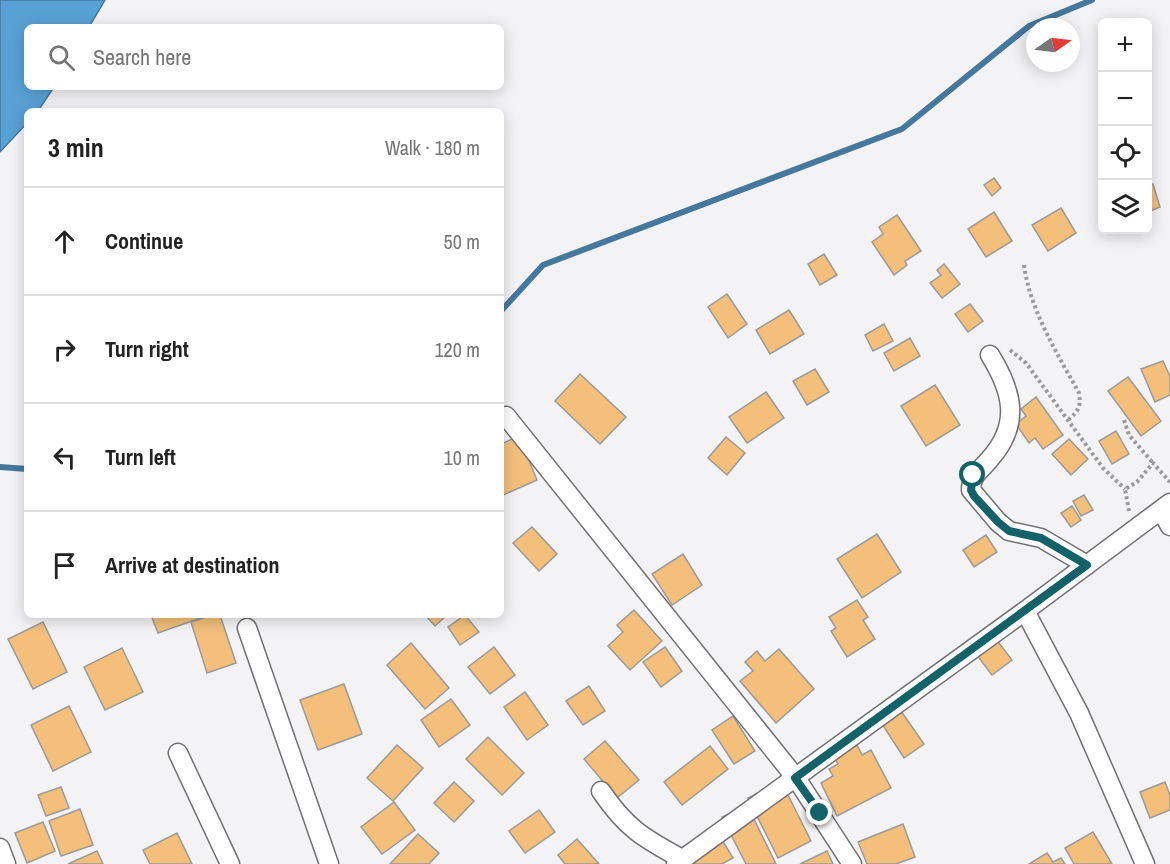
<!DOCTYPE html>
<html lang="en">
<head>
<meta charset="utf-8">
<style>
  body { margin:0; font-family:"Archivo Narrow",sans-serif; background:#f6f6f6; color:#222 }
  .controls { position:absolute; right:18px; top:18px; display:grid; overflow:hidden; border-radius:9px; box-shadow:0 3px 15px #0003 }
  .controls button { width:54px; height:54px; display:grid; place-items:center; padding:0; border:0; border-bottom:2px solid #e0e0e0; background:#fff; color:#222; font:30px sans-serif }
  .compass { position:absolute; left:1026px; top:18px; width:54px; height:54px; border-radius:50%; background:#fff; box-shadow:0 3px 15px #0003; rotate:76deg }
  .stop { position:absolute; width:18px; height:18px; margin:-14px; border:4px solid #136269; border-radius:50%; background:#fff }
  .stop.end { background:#136269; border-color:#fff; box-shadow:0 2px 6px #0008 }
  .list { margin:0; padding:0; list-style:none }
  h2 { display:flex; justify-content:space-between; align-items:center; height:78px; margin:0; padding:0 24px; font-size:26px }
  h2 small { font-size:20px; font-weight:400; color:#767676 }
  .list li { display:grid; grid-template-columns:39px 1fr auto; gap:18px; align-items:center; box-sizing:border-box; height:108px; padding:0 24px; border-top:2px solid #e0e0e0 }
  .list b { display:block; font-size:22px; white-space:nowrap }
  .list em { font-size:20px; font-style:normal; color:#767676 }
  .icon { flex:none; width:33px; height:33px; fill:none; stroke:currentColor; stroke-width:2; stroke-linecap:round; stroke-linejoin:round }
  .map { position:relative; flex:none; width:1170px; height:864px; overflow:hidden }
  .search { position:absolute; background:#fff; box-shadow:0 3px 15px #0003; left:24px; top:24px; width:480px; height:66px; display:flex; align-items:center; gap:15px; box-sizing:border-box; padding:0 21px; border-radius:9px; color:#767676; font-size:22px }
  .panel { position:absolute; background:#fff; box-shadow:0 3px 15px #0003; left:24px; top:108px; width:480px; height:510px; border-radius:9px }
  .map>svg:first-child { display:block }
  .water { fill:#59a1d4; stroke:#45789c; stroke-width:1.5 }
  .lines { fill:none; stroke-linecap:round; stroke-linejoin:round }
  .stream { stroke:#45789c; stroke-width:6 }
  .building { fill:#f3bf7b; stroke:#9b9a98; stroke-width:1.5 }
  .street-casing { stroke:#717173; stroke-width:21 }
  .path { stroke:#9a9a9c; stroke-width:4; stroke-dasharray:3 3; stroke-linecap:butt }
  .street { stroke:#fff; stroke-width:18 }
  .route { stroke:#136269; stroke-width:8 }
</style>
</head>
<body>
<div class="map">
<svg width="1170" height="864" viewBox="0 0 1170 864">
  <rect width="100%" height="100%" fill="#f3f3f5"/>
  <path class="water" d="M0 0H105L89 27H27V87H54L38 111H27V123L0 152Z"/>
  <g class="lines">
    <g class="stream">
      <path d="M501 311 543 265 902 129 1029 26 1092 0"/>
      <path d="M0 467 27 469"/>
    </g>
  </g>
  <g class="building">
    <path d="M994 178 1001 188 992 196 984 185Z"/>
    <path d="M1153 184 1160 207 1148 212V186Z"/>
    <path d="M1061 208 1076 233 1048 251 1032 225Z"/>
    <path d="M994 212 1012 241 986 257 968 229Z"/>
    <path d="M897 215 921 251 905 261 907 265 894 275 872 242 883 234 879 227Z"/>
    <path d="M824 254 837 275 820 285 808 264Z"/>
    <path d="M944 264 960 284 942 298 930 283 941 275 937 270Z"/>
    <path d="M727 294 747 324 728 338 708 307Z"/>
    <path d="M970 304 983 321 968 332 955 314Z"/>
    <path d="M789 310 804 334 770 354 756 330Z"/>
    <path d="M884 324 893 341 873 351 865 335Z"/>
    <path d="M910 338 920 356 894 371 884 353Z"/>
    <path d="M1163 361 1170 376V395L1155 402 1141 369Z"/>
    <path d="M815 369 829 392 807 405 793 381Z"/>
    <path d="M580 374 626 417 600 444 555 401Z"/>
    <path d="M1128 377 1161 421 1141 436 1108 391Z"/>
    <path d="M935 385 960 425 926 446 901 406Z"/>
    <path d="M766 392 784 418 747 443 729 417Z"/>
    <path d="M1036 397 1063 435 1043 449 1035 438 1029 443 1016 424 1026 416 1021 409Z"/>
    <path d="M1116 431 1129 454 1112 464 1099 441Z"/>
    <path d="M519 436 537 480 501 496V444Z"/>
    <path d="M726 437 745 453 727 475 708 458Z"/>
    <path d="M1069 439 1088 459 1071 475 1052 454Z"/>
    <path d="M1084 495 1093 510 1081 516 1073 501Z"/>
    <path d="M1072 506 1081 520 1071 527 1061 513Z"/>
    <path d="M532 527 557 554 539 571 513 543Z"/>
    <path d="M877 534 901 572 862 598 837 559Z"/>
    <path d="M986 535 997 552 974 567 963 550Z"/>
    <path d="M683 554 702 585 672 605 652 574Z"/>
    <path d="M857 600 868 617 863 620 875 639 847 657 831 631 836 628 829 617Z"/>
    <path d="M634 610 662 641 630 670 608 646 623 632 617 625Z"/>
    <path d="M151 615H209L158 633Z"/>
    <path d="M213 615H220L236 663 207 673 191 622Z"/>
    <path d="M425 615H447L435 626Z"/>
    <path d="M465 615 479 632 460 645 448 627Z"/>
    <path d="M43 622 67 672 33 689 8 639Z"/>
    <path d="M996 639 1012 660 992 675 976 654Z"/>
    <path d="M411 643 449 688 425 709 387 665Z"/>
    <path d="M494 647 515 675 490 694 468 667Z"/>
    <path d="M665 647 682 671 661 687 643 662Z"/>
    <path d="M122 648 143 692 105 710 84 667Z"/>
    <path d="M779 649 814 689 776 723 740 681 753 671 745 662 757 651 765 661Z"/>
    <path d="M344 684 362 734 318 750 300 700Z"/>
    <path d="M589 686 605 711 583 725 566 701Z"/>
    <path d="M525 692 548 725 527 740 504 707Z"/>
    <path d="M451 699 470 725 439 747 421 720Z"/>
    <path d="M69 706 91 752 53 771 31 725Z"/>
    <path d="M901 711 924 744 904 758 882 724Z"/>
    <path d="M733 716 755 751 734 764 712 730Z"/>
    <path d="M488 737 524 773 502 795 466 759Z"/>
    <path d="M605 741 639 780 617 798 584 759Z"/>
    <path d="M397 745 423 768 393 801 367 778Z"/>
    <path d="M857 745 862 755 871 750 891 788 837 816 821 783 833 776 829 769 838 764 834 757Z"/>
    <path d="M710 746 728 769 682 805 664 782Z"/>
    <path d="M781 781 811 841 778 858 748 798Z"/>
    <path d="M454 782 474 801 454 822 434 803Z"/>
    <path d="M1165 782 1170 795V810L1150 818 1140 792Z"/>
    <path d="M61 787 69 808 46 816 38 795Z"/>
    <path d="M394 802 415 830 382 854 361 827Z"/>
    <path d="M747 805 776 864H746L722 817Z"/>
    <path d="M80 809 93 845 61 856 49 821Z"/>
    <path d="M539 810 555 832 525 853 509 831Z"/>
    <path d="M43 822 55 851 27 863 15 833Z"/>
    <path d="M903 824 915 857 896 864H867L858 842Z"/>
    <path d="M715 828 733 858 722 864H693L683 847Z"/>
    <path d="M1093 832 1112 864H1074L1065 848Z"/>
    <path d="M177 833 192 864H150L143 850Z"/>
    <path d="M418 834 439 853 429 864H390Z"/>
    <path d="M577 839 599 864H565L558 855Z"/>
    <path d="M97 851 103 864H68Z"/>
    <path d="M827 851 833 864H800Z"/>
    <path d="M1047 853 1053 862 1061 858 1065 864H1029Z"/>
  </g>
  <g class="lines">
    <defs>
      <g id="street">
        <path d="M990 355C1013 392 1021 425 989 460 980 471 971 475 971 490L998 522 1009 531 1041 538 1087 565"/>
        <path d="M506 416 796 778 852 864"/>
        <path d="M1161 510 1170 526"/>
        <path d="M1025 611 1079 713 1145 864"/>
        <path d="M247 628 329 864"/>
        <path d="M178 753 230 864"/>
        <path d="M601 791C626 828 643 838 682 859"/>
        <path d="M0 848 6 864"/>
        <path d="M676 864 1025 611 1170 503"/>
      </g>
    </defs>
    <use href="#street" class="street-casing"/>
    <g class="path">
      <path d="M1024 265C1030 310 1057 353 1079 393 1081 405 1079 411 1069 419"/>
      <path d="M1010 350 1026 363 1103 468 1125 489"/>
      <path d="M1124 420 1129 435 1153 463"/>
      <path d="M1129 511 1125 489 1137 482 1153 463 1170 482"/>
    </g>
    <use href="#street" class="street"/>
  </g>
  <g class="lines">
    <path class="route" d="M820 813 795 778 1087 565 1041 538 1009 531 998 522 974 496 971 490 973 475"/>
  </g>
</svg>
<div class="controls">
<button>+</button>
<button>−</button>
<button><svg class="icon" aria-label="locate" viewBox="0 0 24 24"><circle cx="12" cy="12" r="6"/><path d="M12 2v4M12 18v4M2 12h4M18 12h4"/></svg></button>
<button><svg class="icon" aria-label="layers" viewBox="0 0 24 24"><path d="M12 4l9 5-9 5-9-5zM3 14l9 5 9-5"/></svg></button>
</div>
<svg class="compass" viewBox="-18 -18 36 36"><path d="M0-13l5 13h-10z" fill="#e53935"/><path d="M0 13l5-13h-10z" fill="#767676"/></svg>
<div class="stop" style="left:973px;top:475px"></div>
<div class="stop end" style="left:820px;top:813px"></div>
<div class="search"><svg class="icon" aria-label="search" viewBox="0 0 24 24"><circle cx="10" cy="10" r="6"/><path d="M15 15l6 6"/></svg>Search here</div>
<section class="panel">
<h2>3 min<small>Walk · 180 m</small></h2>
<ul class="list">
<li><svg class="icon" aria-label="ahead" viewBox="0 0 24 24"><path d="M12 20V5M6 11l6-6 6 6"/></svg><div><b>Continue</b></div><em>50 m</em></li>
<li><svg class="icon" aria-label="right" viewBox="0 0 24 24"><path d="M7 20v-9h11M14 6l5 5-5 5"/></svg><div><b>Turn right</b></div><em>120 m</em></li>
<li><svg class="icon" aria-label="left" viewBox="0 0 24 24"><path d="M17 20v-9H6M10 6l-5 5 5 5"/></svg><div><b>Turn left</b></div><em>10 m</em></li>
<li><svg class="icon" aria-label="arrive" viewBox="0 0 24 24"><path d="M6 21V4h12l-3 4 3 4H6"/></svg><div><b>Arrive at destination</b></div></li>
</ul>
</section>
</div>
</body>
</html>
